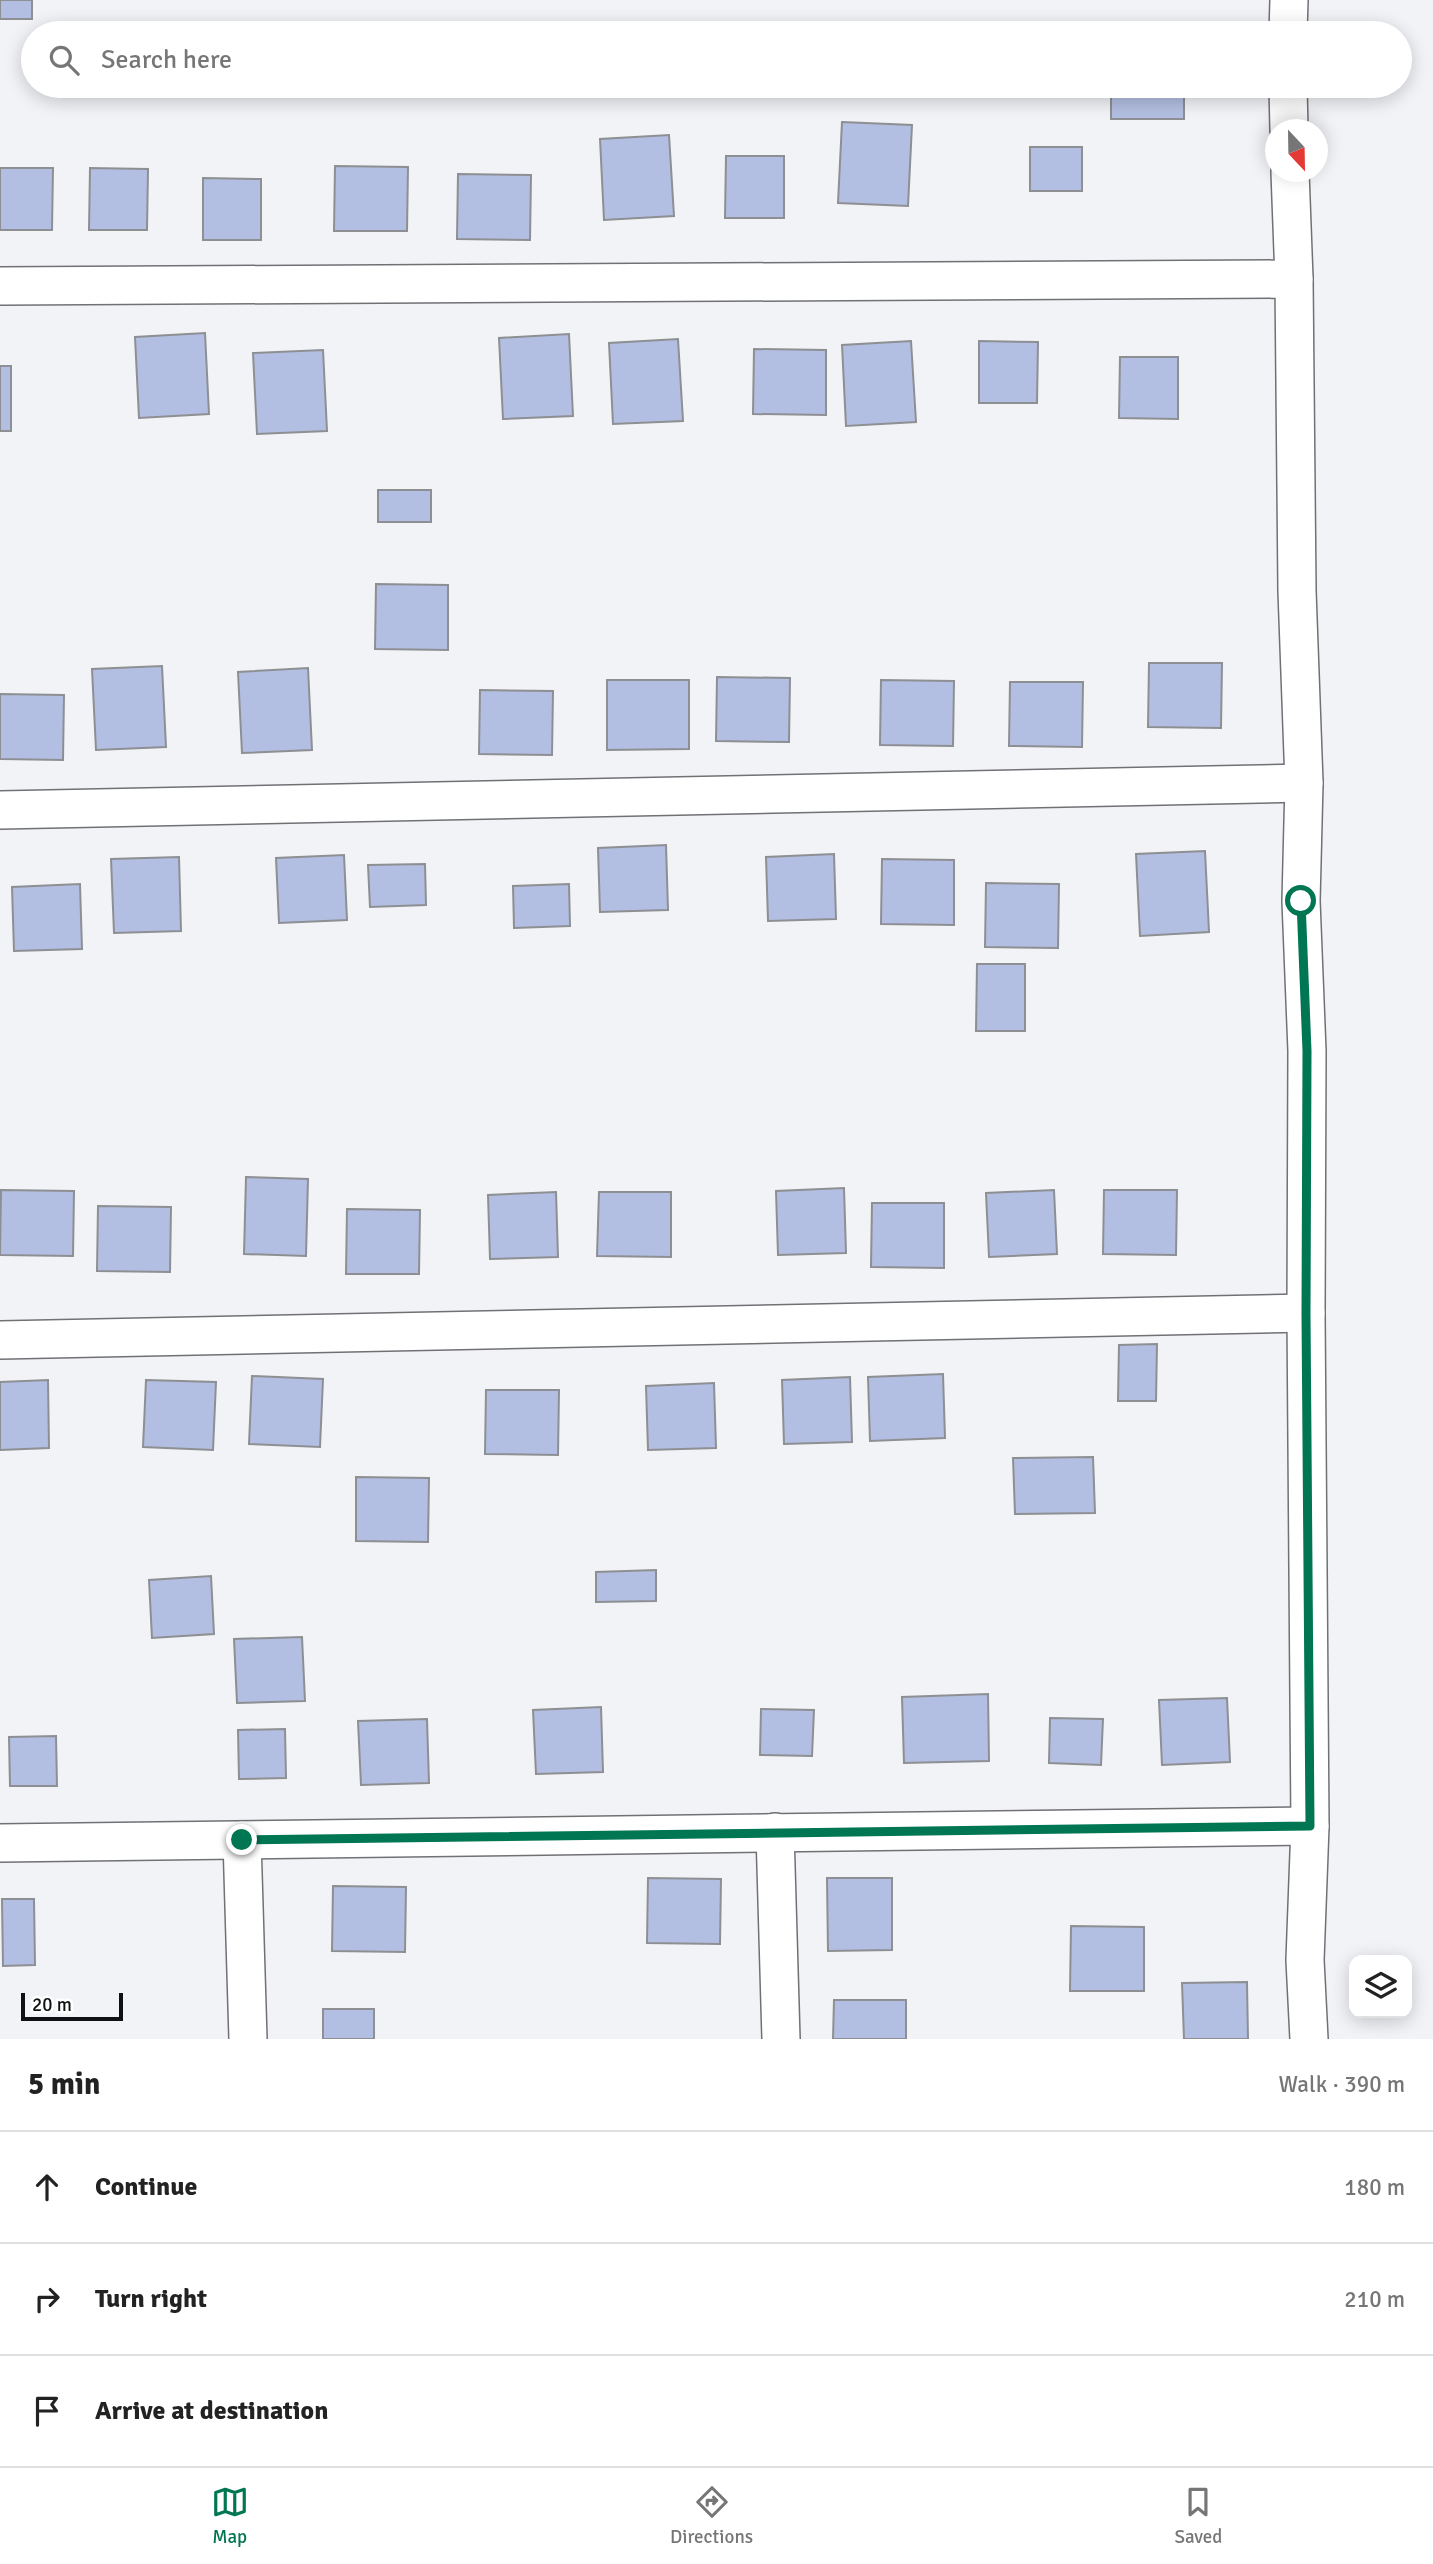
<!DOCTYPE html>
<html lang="en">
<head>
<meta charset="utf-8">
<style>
  body { margin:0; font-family:Signika,sans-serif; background:#f2f2f2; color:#222 }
  .controls { position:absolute; right:21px; bottom:21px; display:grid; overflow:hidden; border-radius:14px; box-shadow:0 4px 18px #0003 }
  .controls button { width:63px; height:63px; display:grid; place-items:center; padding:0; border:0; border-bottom:2px solid #e0e0e0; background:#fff; color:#222; font:35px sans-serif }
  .compass { position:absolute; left:1265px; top:119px; width:63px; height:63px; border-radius:50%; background:#fff; box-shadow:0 4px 18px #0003; rotate:158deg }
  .scale { position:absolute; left:21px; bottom:18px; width:102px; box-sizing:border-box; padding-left:7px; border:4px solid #101112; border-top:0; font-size:19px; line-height:24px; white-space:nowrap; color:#101112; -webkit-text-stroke:5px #fff; paint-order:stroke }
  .stop { position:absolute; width:21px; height:21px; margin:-16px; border:5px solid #007652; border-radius:50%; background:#fff }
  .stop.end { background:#007652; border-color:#fff; box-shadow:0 2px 7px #0008 }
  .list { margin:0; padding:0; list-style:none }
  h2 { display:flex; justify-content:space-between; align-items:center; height:91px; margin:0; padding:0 28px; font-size:30px }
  h2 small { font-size:23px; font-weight:400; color:#767676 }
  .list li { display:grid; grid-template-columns:46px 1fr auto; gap:21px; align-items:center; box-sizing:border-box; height:112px; padding:0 28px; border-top:2px solid #e0e0e0 }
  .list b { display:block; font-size:26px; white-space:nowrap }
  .list em { font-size:23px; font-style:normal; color:#767676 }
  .icon { flex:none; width:38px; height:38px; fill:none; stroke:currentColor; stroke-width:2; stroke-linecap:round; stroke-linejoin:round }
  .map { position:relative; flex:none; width:1433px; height:2039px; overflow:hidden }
  .search { position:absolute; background:#fff; box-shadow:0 4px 18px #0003; left:21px; right:21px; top:21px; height:77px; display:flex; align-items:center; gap:18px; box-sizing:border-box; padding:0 24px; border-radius:38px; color:#767676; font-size:26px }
  .sheet { height:427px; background:#fff }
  nav { display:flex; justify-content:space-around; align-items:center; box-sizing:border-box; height:98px; border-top:2px solid #e0e0e0; background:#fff; font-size:19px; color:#767676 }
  nav a { display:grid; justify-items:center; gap:4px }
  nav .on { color:#007652 }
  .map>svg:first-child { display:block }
  .building { fill:#b3bfe2; stroke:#8e8f93; stroke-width:2 }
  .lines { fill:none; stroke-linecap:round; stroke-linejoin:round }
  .street-casing { stroke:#707175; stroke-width:40 }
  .street { stroke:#fff; stroke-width:37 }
  .route { stroke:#007652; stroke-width:9 }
</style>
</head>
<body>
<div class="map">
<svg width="1433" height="2039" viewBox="0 0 1433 2039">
  <rect width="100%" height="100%" fill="#f2f3f7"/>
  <g class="building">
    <rect x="0" y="0" width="32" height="19"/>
    <rect x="1111" y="86" width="73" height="33"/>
    <path d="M842 122 912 125 908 206 838 203Z"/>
    <path d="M669 135 674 216 604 220 600 139Z"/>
    <rect x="1030" y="147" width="52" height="44"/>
    <path d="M726 156H784V218H725Z"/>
    <path d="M335 166 408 167 407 231H334Z"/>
    <path d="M0 168H53L52 230H0Z"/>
    <path d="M90 168 148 169 147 230H89Z"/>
    <path d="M458 174 531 175 530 240 457 239Z"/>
    <path d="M203 178 261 179V240H203Z"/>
    <path d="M205 333 209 414 139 418 135 337Z"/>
    <path d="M569 334 573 416 503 419 499 338Z"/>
    <path d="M678 339 683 421 613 424 609 343Z"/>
    <path d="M911 341 916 422 846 426 842 345Z"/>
    <path d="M979 341 1038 342 1037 403H979Z"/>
    <path d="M754 349 826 350V415L753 414Z"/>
    <path d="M323 350 327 431 257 434 253 353Z"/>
    <path d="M1120 357H1178V419L1119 418Z"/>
    <rect x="0" y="366" width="11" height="65"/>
    <rect x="378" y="490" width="53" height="32"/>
    <path d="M376 584 448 585V650L375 649Z"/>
    <path d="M1149 663H1222L1221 728 1148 727Z"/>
    <path d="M162 666 166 747 96 750 92 669Z"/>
    <path d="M308 668 312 750 242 753 238 672Z"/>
    <path d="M717 677 790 678 789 742 716 741Z"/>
    <path d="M607 680H689V749L607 750Z"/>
    <path d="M881 680 954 681 953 746 880 745Z"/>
    <path d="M1010 682H1083L1082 747 1009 746Z"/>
    <path d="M480 690 553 691 552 755 479 754Z"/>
    <path d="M0 694 64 695 63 760 0 759Z"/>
    <path d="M666 845 668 910 600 912 598 848Z"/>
    <path d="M1205 851 1209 932 1140 936 1136 854Z"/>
    <path d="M834 854 836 919 768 921 766 857Z"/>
    <path d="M344 855 347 920 279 923 276 858Z"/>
    <path d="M179 857 181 931 114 933 111 859Z"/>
    <path d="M882 859 954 860V925L881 924Z"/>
    <path d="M425 864 426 905 370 907 368 865Z"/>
    <path d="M986 883 1059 884 1058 948 985 947Z"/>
    <path d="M80 884 82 949 14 951 12 887Z"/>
    <path d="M569 884 570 926 514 928 513 886Z"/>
    <path d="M977 964H1025V1031H976Z"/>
    <path d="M246 1177 308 1179 306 1256 244 1254Z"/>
    <path d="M844 1188 846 1253 778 1255 776 1191Z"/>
    <path d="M1 1190 74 1191 73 1256 0 1255Z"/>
    <path d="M1054 1190 1057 1254 989 1257 986 1193Z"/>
    <path d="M1104 1190H1177L1176 1255 1103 1254Z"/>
    <path d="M556 1192 558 1257 490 1259 488 1195Z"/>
    <path d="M599 1192H671V1257L597 1256Z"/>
    <path d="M872 1203H944V1268L871 1267Z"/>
    <path d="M98 1206 171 1207 170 1272 97 1271Z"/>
    <path d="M347 1209 420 1210 419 1274H346Z"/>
    <path d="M1157 1344 1156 1401H1118L1119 1345Z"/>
    <path d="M943 1374 945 1438 870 1441 868 1377Z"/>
    <path d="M252 1376 323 1379 320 1447 249 1444Z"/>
    <path d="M850 1377 852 1442 784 1444 782 1380Z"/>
    <path d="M48 1380 49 1448 0 1450V1382Z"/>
    <path d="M146 1380 216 1382 213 1450 143 1447Z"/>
    <path d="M714 1383 716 1448 648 1450 646 1386Z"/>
    <path d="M486 1390H559L558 1455 485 1454Z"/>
    <path d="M1093 1457 1095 1513 1015 1514 1013 1458Z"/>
    <path d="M356 1477 429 1478 428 1542 356 1541Z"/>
    <path d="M656 1570V1601L596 1602V1572Z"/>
    <path d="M211 1576 214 1634 152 1638 149 1580Z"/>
    <path d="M302 1637 305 1701 237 1703 234 1639Z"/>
    <path d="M988 1694 989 1761 904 1763 902 1697Z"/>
    <path d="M1227 1698 1230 1762 1162 1765 1159 1700Z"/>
    <path d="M601 1707 603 1772 536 1774 533 1710Z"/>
    <path d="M761 1709 814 1710 812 1756 760 1755Z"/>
    <path d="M1050 1718 1103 1719 1101 1765 1049 1763Z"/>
    <path d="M427 1719 429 1783 361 1785 358 1721Z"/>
    <path d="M285 1729 286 1778 239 1779 238 1730Z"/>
    <path d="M56 1736 57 1786H10L9 1737Z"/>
    <path d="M648 1878 721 1879 720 1944 647 1943Z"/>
    <path d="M827 1878H892V1950L828 1951Z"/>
    <path d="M333 1886 406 1887 405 1952 332 1951Z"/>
    <path d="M2 1899H34L35 1965 3 1966Z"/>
    <path d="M1071 1926 1144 1927V1991H1070Z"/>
    <path d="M1247 1982 1248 2039H1184L1182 1983Z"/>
    <path d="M834 2000H906V2039H833Z"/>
    <rect x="323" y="2009" width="51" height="30"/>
  </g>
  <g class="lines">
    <defs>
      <g id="street">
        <path d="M1288 33 1289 0"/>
        <path d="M1288 86 1289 130"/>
        <path d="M1290 172 1294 279 1297 591 1304 783 1301 901 1307 1051 1306 1313 1310 1826 1305 1960 1309 2039"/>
        <path d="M0 286 1294 279"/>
        <path d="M0 810 1304 783"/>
        <path d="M0 1340 1306 1313"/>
        <path d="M775 1832 781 2039"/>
        <path d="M242 1840 248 2039"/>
        <path d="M0 1843 1310 1826"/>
      </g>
    </defs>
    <use href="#street" class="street-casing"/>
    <use href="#street" class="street"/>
  </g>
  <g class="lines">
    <path class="route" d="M242 1840 1310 1826 1306 1314 1307 1051 1301 901"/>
  </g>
</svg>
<div class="controls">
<button><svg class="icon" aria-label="layers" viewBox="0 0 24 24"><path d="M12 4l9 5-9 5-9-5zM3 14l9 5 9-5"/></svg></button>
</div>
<svg class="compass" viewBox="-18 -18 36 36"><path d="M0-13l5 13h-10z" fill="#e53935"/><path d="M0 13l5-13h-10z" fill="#767676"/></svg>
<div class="scale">20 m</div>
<div class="stop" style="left:1301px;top:901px"></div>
<div class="stop end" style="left:242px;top:1840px"></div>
<div class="search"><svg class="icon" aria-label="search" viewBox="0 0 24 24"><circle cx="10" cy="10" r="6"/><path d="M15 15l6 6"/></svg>Search here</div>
</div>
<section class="sheet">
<h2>5 min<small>Walk · 390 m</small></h2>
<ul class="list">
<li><svg class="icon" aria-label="ahead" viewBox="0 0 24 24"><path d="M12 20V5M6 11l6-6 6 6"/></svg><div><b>Continue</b></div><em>180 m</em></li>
<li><svg class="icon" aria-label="right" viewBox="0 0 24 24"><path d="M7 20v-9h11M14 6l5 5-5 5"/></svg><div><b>Turn right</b></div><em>210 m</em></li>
<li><svg class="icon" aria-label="arrive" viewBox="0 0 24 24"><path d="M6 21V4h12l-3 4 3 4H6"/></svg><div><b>Arrive at destination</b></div></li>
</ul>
</section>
<nav>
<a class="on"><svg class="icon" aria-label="map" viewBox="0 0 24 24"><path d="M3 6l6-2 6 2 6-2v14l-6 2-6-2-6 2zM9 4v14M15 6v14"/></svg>Map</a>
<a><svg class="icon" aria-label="directions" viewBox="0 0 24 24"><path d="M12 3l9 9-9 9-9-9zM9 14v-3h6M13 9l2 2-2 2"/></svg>Directions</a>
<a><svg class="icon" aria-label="saved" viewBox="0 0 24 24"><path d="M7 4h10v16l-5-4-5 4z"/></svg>Saved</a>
</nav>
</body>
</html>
